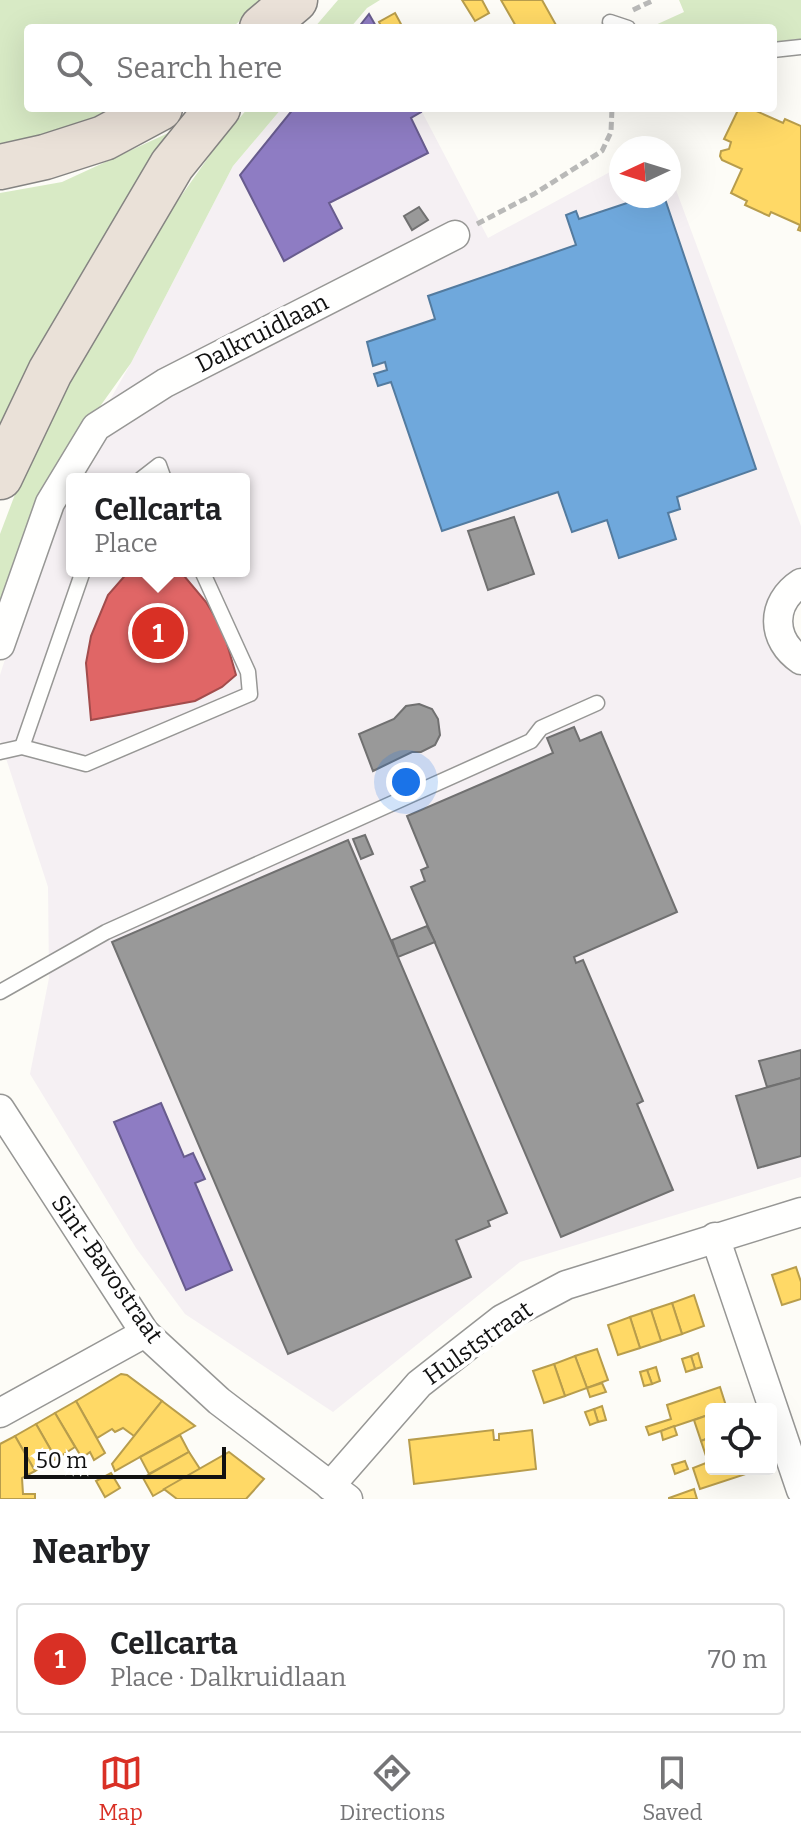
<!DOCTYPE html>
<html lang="en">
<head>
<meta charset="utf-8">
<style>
  body { margin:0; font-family:Bitter,serif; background:#f2f2f2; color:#202124 }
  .controls { position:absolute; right:24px; bottom:24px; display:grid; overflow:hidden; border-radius:8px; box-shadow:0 8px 32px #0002 }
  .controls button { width:72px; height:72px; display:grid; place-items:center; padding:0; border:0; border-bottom:2px solid #e0e0e0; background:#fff; color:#202124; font:40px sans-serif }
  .compass { position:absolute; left:609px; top:136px; width:72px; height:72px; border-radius:50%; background:#fff; box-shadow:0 8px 32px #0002; rotate:266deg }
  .scale { position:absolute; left:24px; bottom:20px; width:202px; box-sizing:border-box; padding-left:8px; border:4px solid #111; border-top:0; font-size:22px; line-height:28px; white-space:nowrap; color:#111; -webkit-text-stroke:6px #fff; paint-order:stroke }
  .you { position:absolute; left:406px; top:782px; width:28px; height:28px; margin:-20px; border:6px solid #fff; border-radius:50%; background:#1a73e8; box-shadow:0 0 0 12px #1a73e833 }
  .badge { display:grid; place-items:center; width:52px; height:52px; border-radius:50%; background:#d93025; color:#fff; font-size:26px; font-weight:700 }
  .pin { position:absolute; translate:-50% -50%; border:4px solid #fff; box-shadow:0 2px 8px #0006 }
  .popup { position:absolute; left:66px; top:473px; width:184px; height:104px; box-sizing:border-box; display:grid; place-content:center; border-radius:8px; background:#fff; filter:drop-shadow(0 2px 6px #0005); font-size:26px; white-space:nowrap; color:#757577 }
  .popup b { font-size:30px; color:#202124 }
  .popup::after { content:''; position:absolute; left:50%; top:100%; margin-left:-16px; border:16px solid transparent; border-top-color:#fff }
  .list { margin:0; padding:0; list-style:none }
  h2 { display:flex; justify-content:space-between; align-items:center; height:104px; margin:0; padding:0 32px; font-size:34px }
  h2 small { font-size:26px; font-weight:400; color:#757577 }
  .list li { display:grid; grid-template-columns:52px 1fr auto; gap:24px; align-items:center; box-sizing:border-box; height:112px; margin:0 16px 16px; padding:0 16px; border:2px solid #e0e0e0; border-radius:8px }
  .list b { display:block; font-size:30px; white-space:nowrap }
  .list p { margin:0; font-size:26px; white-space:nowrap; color:#757577 }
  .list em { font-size:26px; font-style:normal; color:#757577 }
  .icon { flex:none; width:44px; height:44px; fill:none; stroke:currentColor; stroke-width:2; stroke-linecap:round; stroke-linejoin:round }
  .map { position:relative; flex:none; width:801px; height:1499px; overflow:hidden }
  .search { position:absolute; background:#fff; box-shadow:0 8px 32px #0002; left:24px; right:24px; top:24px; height:88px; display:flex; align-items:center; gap:20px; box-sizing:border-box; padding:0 28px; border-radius:8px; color:#757577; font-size:30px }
  .sheet { height:232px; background:#fff }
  nav { display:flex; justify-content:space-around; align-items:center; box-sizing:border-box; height:112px; border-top:2px solid #e0e0e0; background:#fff; font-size:22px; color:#757577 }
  nav a { display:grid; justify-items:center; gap:4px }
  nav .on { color:#d93025 }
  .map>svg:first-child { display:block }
  .industrial { fill:#f5f0f3; fill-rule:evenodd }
  .forest { fill:#d8eac5 }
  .homes { fill:#ffd966; stroke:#b89d4c; stroke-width:2 }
  .shops { fill:#e06666; stroke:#a24c4c; stroke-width:2 }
  .offices { fill:#8e7cc3; stroke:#685c8e; stroke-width:2 }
  .schools { fill:#6fa8dc; stroke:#537b9f; stroke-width:2 }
  .industry { fill:#999; stroke:#707070; stroke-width:2 }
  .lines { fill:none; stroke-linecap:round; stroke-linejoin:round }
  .lane-casing { stroke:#979795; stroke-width:17 }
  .street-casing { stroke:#979795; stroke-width:31 }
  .highway-casing { stroke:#858482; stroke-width:47 }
  .path { stroke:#b9b9b8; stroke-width:5; stroke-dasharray:8 4; stroke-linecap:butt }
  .lane { stroke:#fffffe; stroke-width:14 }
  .street { stroke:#fffffe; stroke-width:28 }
  .highway { stroke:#eae1d8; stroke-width:44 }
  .labels { text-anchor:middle; stroke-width:8; stroke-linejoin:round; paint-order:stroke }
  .street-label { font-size:24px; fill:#111; stroke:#fff }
</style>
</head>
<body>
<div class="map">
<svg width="801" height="1499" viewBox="0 0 801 1499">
  <rect width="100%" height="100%" fill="#fdfcf7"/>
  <path class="industrial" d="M282 108H420L488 238 621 166V196H669V171L801 526V583L779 607 801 660V1177L520 1262 333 1412 185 1314 136 1248 30 1074 49 978 48 887 0 740V675L59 489 131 363 233 166ZM72 479H244V571H72Z"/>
  <g class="forest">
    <path d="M0 0H262L232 28H28V108H123L93 125 0 150Z"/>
    <path d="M338 0H380L367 8 350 28H314Z"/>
    <path d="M679 0H801V39L773 42V28L651 27 684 12Z"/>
    <path d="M248 108H282L233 166 131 363 81 433 0 613V534L28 460 76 365 141 253 217 145Z"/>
    <path d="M177 129 0 436V193L62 182Z"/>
  </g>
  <g class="homes">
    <path d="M462 0H482L489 13 475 21Z"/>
    <path d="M501 0H542L556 25 550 28H517Z"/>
    <path d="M395 13 401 24 394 28H382L379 22Z"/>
    <path d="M739 108H755L754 110 783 123 785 119 801 126V231L798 230 800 225 771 212 769 216 745 205 747 201 731 193 742 169 722 160 720 156 721 151 729 149 731 142 724 139Z"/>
    <path d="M796 1267 801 1282V1299L782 1305 772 1275Z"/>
    <path d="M694 1295 704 1326 682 1334 672 1303Z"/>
    <path d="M672 1303 682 1334 661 1341 651 1310Z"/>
    <path d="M651 1310 661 1341 640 1348 630 1317Z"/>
    <path d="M630 1317 640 1348 618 1355 608 1325Z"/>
    <path d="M597 1349 608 1380 587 1388 575 1356Z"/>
    <path d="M698 1353 702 1367 695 1369 691 1356Z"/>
    <path d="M575 1356 587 1388 565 1396 554 1364Z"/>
    <path d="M691 1356 695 1369 686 1372 682 1359Z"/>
    <path d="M554 1364 565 1396 544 1403 533 1371Z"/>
    <path d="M656 1367 660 1381 652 1384 647 1370Z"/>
    <path d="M647 1370 652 1384 644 1386 640 1372Z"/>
    <path d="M121 1374 127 1375 162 1401 134 1436 123 1428 115 1432 112 1429 97 1438 76 1401Z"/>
    <path d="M602 1383 606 1392 590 1397 587 1388Z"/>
    <path d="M720 1387 727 1409H711V1414L649 1435 646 1427 671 1419 667 1405Z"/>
    <path d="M76 1401 105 1453 94 1460 90 1452 82 1458 55 1413Z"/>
    <path d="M162 1401 195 1426 115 1471 112 1464Z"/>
    <path d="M602 1406 606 1420 598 1422 594 1409Z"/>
    <path d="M594 1409 598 1422 590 1425 585 1412Z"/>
    <path d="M55 1413 75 1447 56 1459 36 1424Z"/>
    <path d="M711 1414V1437L701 1441 694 1420Z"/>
    <path d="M36 1424 56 1459 35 1471 15 1436Z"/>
    <path d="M674 1426 677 1435 663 1440 661 1431Z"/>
    <path d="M493 1430 494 1440H499V1434L532 1430 536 1469 414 1484 409 1440Z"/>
    <path d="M180 1435 189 1452 149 1474 140 1457Z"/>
    <path d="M15 1436 35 1471 22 1478 23 1494H35V1499H0V1444Z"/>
    <path d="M711 1437V1461L708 1462 701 1441Z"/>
    <path d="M189 1452 200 1469 153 1496 143 1478Z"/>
    <path d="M229 1452 264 1479 246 1499H177L164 1489Z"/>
    <path d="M685 1461 688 1469 675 1474 672 1465Z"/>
    <path d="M711 1461V1469H747L749 1473 700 1489 693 1468Z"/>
    <path d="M111 1473 120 1488 105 1497 96 1481Z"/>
    <path d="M694 1489 697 1499H669V1498Z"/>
  </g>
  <path class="shops" d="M129 571H180L206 602 223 630 236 675 222 687 195 701 91 720 86 663 91 636 108 595Z"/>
  <g class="offices">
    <path d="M369 14 377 28H358Z"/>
    <path d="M294 108H419L421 112 411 118 428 153 329 203 342 228 284 261 240 175Z"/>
    <path d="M161 1103 184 1157 193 1153 205 1179 195 1183 232 1270 186 1290 114 1122Z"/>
  </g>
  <path class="schools" d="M648 196H664L756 469 677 497 680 509 668 513 676 539 619 558 607 520 572 532 558 492 442 531 391 382 378 386 374 374 387 370 385 362 373 366 367 342 435 319 428 296 576 245 566 215 576 211 579 219Z"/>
  <g class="industry">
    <path d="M419 207 428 220 412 230 404 216Z"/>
    <path d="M514 517 534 574 488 590 468 531Z"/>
    <path d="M419 704 432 709 438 719 440 735 435 745 421 752H412L373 771 359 734 394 719 406 706Z"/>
    <path d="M574 727 580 741 601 732 677 912 574 957 576 963 583 960 643 1101 637 1104 673 1190 561 1237 411 887 425 881 421 870 428 867 407 816 553 753 547 738Z"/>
    <path d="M365 835 373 854 361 859 353 839Z"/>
    <path d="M348 840 507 1213 488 1221 490 1226 456 1240 471 1277 288 1354 112 942Z"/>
    <path d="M427 926 435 942 398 957 392 940Z"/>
    <path d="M801 1050V1078L767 1087 759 1061Z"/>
    <path d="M801 1078V1156L758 1168 736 1096Z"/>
  </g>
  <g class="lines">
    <defs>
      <g id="lane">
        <path d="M610 22 628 28"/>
        <path d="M773 50 801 47"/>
        <path d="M141 479 159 465 164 479"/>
        <path d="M22 747 83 571"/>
        <path d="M0 752 22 747 86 764 250 694 248 672 202 571"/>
        <path d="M0 992 106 932 531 741 541 728 597 703"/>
      </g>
      <g id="street">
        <path d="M801 583C770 603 771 640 801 660"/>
        <path d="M0 645 50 503 96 427 165 383 455 235"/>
        <path d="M0 1109 145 1333 219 1401 348 1499"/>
        <path d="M715 1237 801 1490"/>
        <path d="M0 1413 145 1333"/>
        <path d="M330 1486 419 1384 502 1319 566 1285 801 1212"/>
      </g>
      <g id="highway">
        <path d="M262 28 295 0"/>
        <path d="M0 167 45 157 104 138 160 108"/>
        <path d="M0 477 50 372 172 165 218 108"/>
      </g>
    </defs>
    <use href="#lane" class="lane-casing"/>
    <use href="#street" class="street-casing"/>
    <use href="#highway" class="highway-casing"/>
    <g class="path">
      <path d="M633 10 654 0"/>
      <path d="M477 224 534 194 602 151 611 132 612 108"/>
    </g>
    <use href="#lane" class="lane"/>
    <use href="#street" class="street"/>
    <use href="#highway" class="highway"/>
  </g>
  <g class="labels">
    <g class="street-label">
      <text transform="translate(262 333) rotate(-27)" y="8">Dalkruidlaan</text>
      <text transform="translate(107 1269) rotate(55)" y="8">Sint-Bavostraat</text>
      <text transform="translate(478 1343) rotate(-35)" y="8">Hulststraat</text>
    </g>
  </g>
</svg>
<div class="controls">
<button><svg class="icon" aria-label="locate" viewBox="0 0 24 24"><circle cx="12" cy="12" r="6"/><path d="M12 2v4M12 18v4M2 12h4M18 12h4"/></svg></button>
</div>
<svg class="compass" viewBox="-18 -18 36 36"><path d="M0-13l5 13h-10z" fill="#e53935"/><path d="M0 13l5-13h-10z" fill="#757577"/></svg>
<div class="scale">50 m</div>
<div class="you"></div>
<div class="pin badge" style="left:158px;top:633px">1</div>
<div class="popup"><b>Cellcarta</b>Place</div>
<div class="search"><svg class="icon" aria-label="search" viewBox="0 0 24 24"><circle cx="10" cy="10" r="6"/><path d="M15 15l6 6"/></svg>Search here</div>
</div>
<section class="sheet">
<h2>Nearby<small></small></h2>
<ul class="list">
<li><span class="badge">1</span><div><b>Cellcarta</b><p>Place · Dalkruidlaan</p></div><em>70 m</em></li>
</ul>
</section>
<nav>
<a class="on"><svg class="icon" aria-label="map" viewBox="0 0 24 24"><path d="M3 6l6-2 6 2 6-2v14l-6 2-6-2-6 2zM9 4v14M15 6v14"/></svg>Map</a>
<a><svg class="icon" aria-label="directions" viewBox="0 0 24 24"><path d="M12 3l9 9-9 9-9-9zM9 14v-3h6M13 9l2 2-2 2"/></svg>Directions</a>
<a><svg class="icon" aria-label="saved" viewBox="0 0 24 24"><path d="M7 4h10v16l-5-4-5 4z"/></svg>Saved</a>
</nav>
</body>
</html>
